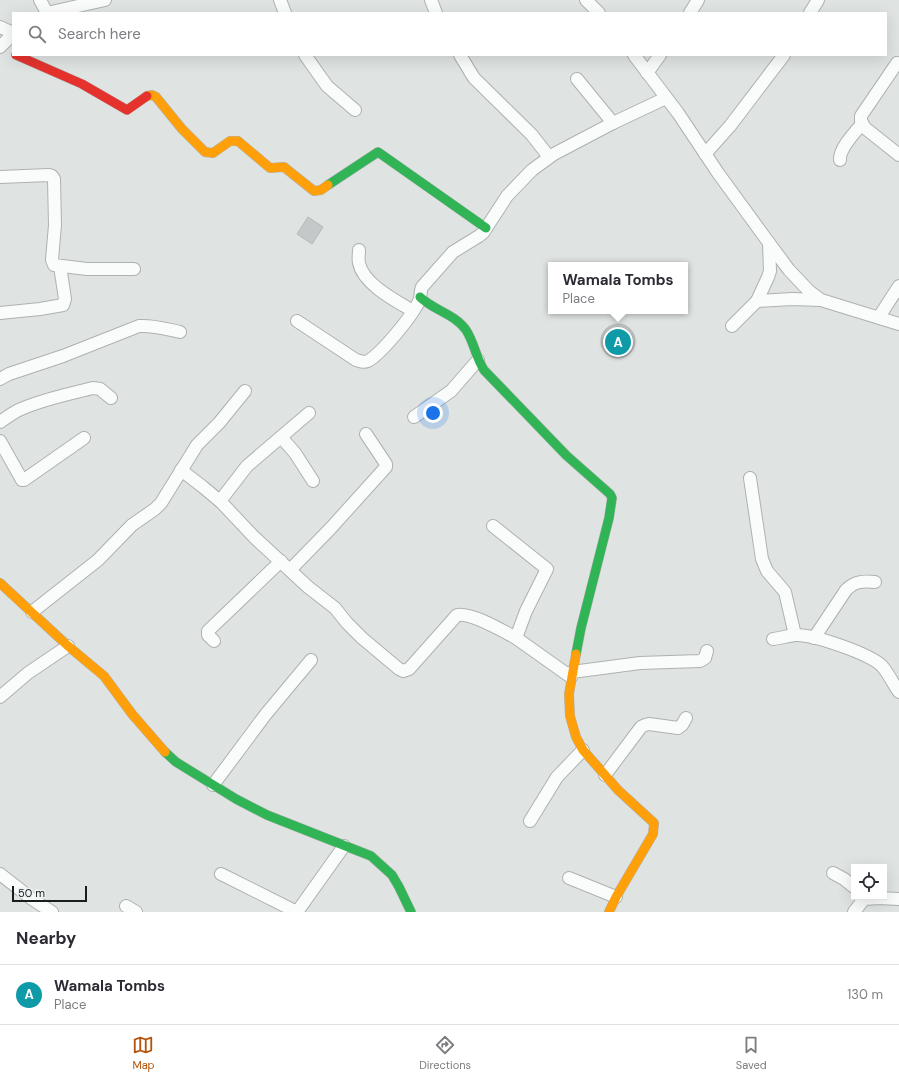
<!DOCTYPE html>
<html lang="en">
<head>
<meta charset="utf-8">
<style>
  body { margin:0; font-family:"DM Sans",sans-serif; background:#f2f2f3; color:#2b2b33 }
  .controls { position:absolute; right:12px; bottom:12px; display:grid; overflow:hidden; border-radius:0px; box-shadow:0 4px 16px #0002 }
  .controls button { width:36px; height:36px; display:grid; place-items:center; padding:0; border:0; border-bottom:1px solid #e1e1e2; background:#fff; color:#2b2b33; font:20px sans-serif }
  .scale { position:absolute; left:12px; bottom:10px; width:75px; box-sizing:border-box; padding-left:4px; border:2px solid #1a1d1d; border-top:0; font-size:11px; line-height:14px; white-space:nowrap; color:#1a1d1d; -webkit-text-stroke:3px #ecf2f1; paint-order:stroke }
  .you { position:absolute; left:433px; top:413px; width:14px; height:14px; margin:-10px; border:3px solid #fff; border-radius:50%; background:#1a73e8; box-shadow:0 0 0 6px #1a73e833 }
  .badge { display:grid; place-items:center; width:26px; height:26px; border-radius:50%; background:#b45309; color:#fff; font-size:13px; font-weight:700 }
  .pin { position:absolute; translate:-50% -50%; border:2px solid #fff; box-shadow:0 1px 4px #0006 }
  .popup { position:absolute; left:548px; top:262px; width:140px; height:52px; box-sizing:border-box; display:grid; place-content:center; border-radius:0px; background:#fff; filter:drop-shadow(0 1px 3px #0005); font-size:13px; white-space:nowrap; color:#7c7c81 }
  .popup b { font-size:15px; color:#2b2b33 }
  .popup::after { content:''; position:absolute; left:50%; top:100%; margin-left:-8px; border:8px solid transparent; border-top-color:#fff }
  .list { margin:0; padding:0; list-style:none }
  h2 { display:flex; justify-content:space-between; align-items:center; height:52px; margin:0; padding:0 16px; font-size:17px }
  h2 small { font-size:13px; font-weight:400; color:#7c7c81 }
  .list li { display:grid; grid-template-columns:26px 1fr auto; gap:12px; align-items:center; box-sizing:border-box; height:60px; padding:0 16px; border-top:1px solid #e1e1e2 }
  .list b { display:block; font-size:15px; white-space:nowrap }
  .list p { margin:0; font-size:13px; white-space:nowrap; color:#7c7c81 }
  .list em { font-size:13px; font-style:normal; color:#7c7c81 }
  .icon { flex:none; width:22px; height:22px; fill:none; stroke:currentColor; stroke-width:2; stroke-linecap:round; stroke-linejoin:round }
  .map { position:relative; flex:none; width:899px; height:912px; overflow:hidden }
  .search { position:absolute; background:#fff; box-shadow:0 4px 16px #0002; left:12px; right:12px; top:12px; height:44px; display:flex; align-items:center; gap:10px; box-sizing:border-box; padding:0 14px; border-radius:0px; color:#7c7c81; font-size:15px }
  .sheet { height:112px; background:#fff }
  nav { display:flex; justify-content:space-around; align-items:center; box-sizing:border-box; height:56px; border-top:1px solid #e1e1e2; background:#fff; font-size:11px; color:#7c7c81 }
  nav a { display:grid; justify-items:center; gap:2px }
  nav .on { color:#b45309 }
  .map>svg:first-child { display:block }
  .building { fill:#c5c8c8; stroke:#b6b9b9 }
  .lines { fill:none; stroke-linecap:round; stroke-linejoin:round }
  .street-casing { stroke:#aeb1b0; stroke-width:14 }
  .fast-casing { stroke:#aeb1b0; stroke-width:10 }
  .slow-casing { stroke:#aeb1b0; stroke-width:10 }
  .jam-casing { stroke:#aeb1b0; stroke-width:10 }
  .street { stroke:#fafbfb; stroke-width:12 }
  .fast { stroke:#30b455; stroke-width:9 }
  .slow { stroke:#ff9f0a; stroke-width:9 }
  .jam { stroke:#e5322d; stroke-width:9 }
</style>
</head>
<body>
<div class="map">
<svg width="899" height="912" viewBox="0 0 899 912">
  <rect width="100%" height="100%" fill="#dfe4e3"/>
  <g class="building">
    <path d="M308 217 323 227 312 244 297 234Z"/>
    <circle cx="618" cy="341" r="17"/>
  </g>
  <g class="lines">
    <defs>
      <g id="street">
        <path d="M40 0 47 13"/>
        <path d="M280 0 285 13"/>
        <path d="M431 0 436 13"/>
        <path d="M586 0 599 13"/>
        <path d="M47 13 105 0"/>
        <path d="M690 13 698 0"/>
        <path d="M810 13 818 0"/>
        <path d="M0 27 13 33"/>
        <path d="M0 47 13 34"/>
        <path d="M305 55 327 86 355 110"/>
        <path d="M460 55 474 78 532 135 549 157"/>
        <path d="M634 55 678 113 718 173 769 243 789 270 809 291 821 300 899 324"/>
        <path d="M897 63 861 116V121L865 128 899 155"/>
        <path d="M647 73 660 55"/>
        <path d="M577 79 613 123"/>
        <path d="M705 154 730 126 784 55"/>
        <path d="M840 160C839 149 855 132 862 124"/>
        <path d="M0 177 49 175 52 176 54 179 55 225 52 260 54 265 87 269H134"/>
        <path d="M359 250C359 254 358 259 359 263 363 284 396 301 413 311"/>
        <path d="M757 301 792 299 821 300"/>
        <path d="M0 313 40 309 63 305 65 299 60 266"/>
        <path d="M879 317 899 286"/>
        <path d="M297 321 356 360C360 361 363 363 368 361 382 353 414 314 420 299 421 295 420 291 422 287L453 252 479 236 483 233 507 196 532 170 554 154 613 123 666 98"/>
        <path d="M732 326 757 301 768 277 770 271 769 243"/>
        <path d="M0 379 9 374 63 356 139 326C153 325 166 329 180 332"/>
        <path d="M414 417 451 391 478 360"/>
        <path d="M0 422C7 417 14 412 21 409 44 399 69 394 93 388L100 389 111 398"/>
        <path d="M281 437 295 453 313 481"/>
        <path d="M0 441 22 480H24L84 438"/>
        <path d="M181 470 203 487 221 502 254 537 308 587 335 608 347 623 362 638 399 669 403 671 409 669 457 615C471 612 503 631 516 638"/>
        <path d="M750 478 762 559 767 571 785 592 795 635"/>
        <path d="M220 501 247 466 309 413"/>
        <path d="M493 526 547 569 526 611 516 638 571 677"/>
        <path d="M290 570 330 529 386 467V464L366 434"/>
        <path d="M32 612 98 560 132 525 155 509 161 503 197 445 219 423 245 391"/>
        <path d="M814 638 846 590C855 581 863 581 875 582"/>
        <path d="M773 639C780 638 788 636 795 635 813 634 870 654 882 666 889 674 893 684 899 692"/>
        <path d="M214 641 208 635V631L281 561"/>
        <path d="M572 672 640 663 700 661 705 658 707 651"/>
        <path d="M0 697 28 673 68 646"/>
        <path d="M605 775 641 727 645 725 649 724 678 728 682 725 686 718"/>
        <path d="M213 785 266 714 311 660"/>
        <path d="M530 821 557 777 583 750"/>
        <path d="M833 873 844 879 854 887"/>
        <path d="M0 874 32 899 52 912"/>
        <path d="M221 874 297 912"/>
        <path d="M569 878 616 897"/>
        <path d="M126 906 136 912"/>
        <path d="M297 912 344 846"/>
        <path d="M854 912 864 899 879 898 899 899"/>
      </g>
      <g id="fast">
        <path d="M328 185 378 152 486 228"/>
        <path d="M420 297C433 310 455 314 466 330 474 342 476 358 484 370L567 456 610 494 612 498 609 518 581 628 576 654"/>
        <path d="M165 752 176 762 236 799 267 815 371 856 392 875 399 887 411 912"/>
      </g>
      <g id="slow">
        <path d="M147 96 152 95 156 97 182 129 205 152 213 153 230 141H238L270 168 284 167 314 191 321 190 328 185"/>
        <path d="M0 583 68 646 104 676 132 714 165 752"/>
        <path d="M576 654 569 694 570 716 576 737 583 750 618 790 654 823 653 834 616 897 609 912"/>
      </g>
      <path id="jam" d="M16 55 82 84 127 110 147 96"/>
    </defs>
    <use href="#street" class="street-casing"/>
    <use href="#fast" class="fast-casing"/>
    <use href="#slow" class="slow-casing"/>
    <use href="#jam" class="jam-casing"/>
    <use href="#street" class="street"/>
    <use href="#fast" class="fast"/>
    <use href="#slow" class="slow"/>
    <use href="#jam" class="jam"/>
  </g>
</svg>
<div class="controls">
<button><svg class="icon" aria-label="locate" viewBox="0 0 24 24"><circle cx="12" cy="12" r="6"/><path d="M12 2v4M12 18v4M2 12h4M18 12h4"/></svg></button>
</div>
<div class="scale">50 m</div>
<div class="you"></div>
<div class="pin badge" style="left:618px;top:342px;background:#0f9aa8">A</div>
<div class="popup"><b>Wamala Tombs</b>Place</div>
<div class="search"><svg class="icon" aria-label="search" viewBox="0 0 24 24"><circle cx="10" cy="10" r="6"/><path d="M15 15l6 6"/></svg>Search here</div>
</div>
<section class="sheet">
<h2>Nearby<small></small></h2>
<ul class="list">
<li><span class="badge" style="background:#0f9aa8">A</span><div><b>Wamala Tombs</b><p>Place</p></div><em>130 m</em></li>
</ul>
</section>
<nav>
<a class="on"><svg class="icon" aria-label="map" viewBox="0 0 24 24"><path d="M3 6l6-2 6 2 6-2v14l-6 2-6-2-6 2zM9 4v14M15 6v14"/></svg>Map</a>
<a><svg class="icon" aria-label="directions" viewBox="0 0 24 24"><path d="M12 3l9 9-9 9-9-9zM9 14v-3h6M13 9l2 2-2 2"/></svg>Directions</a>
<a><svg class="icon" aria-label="saved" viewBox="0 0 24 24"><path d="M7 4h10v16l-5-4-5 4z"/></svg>Saved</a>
</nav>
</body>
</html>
